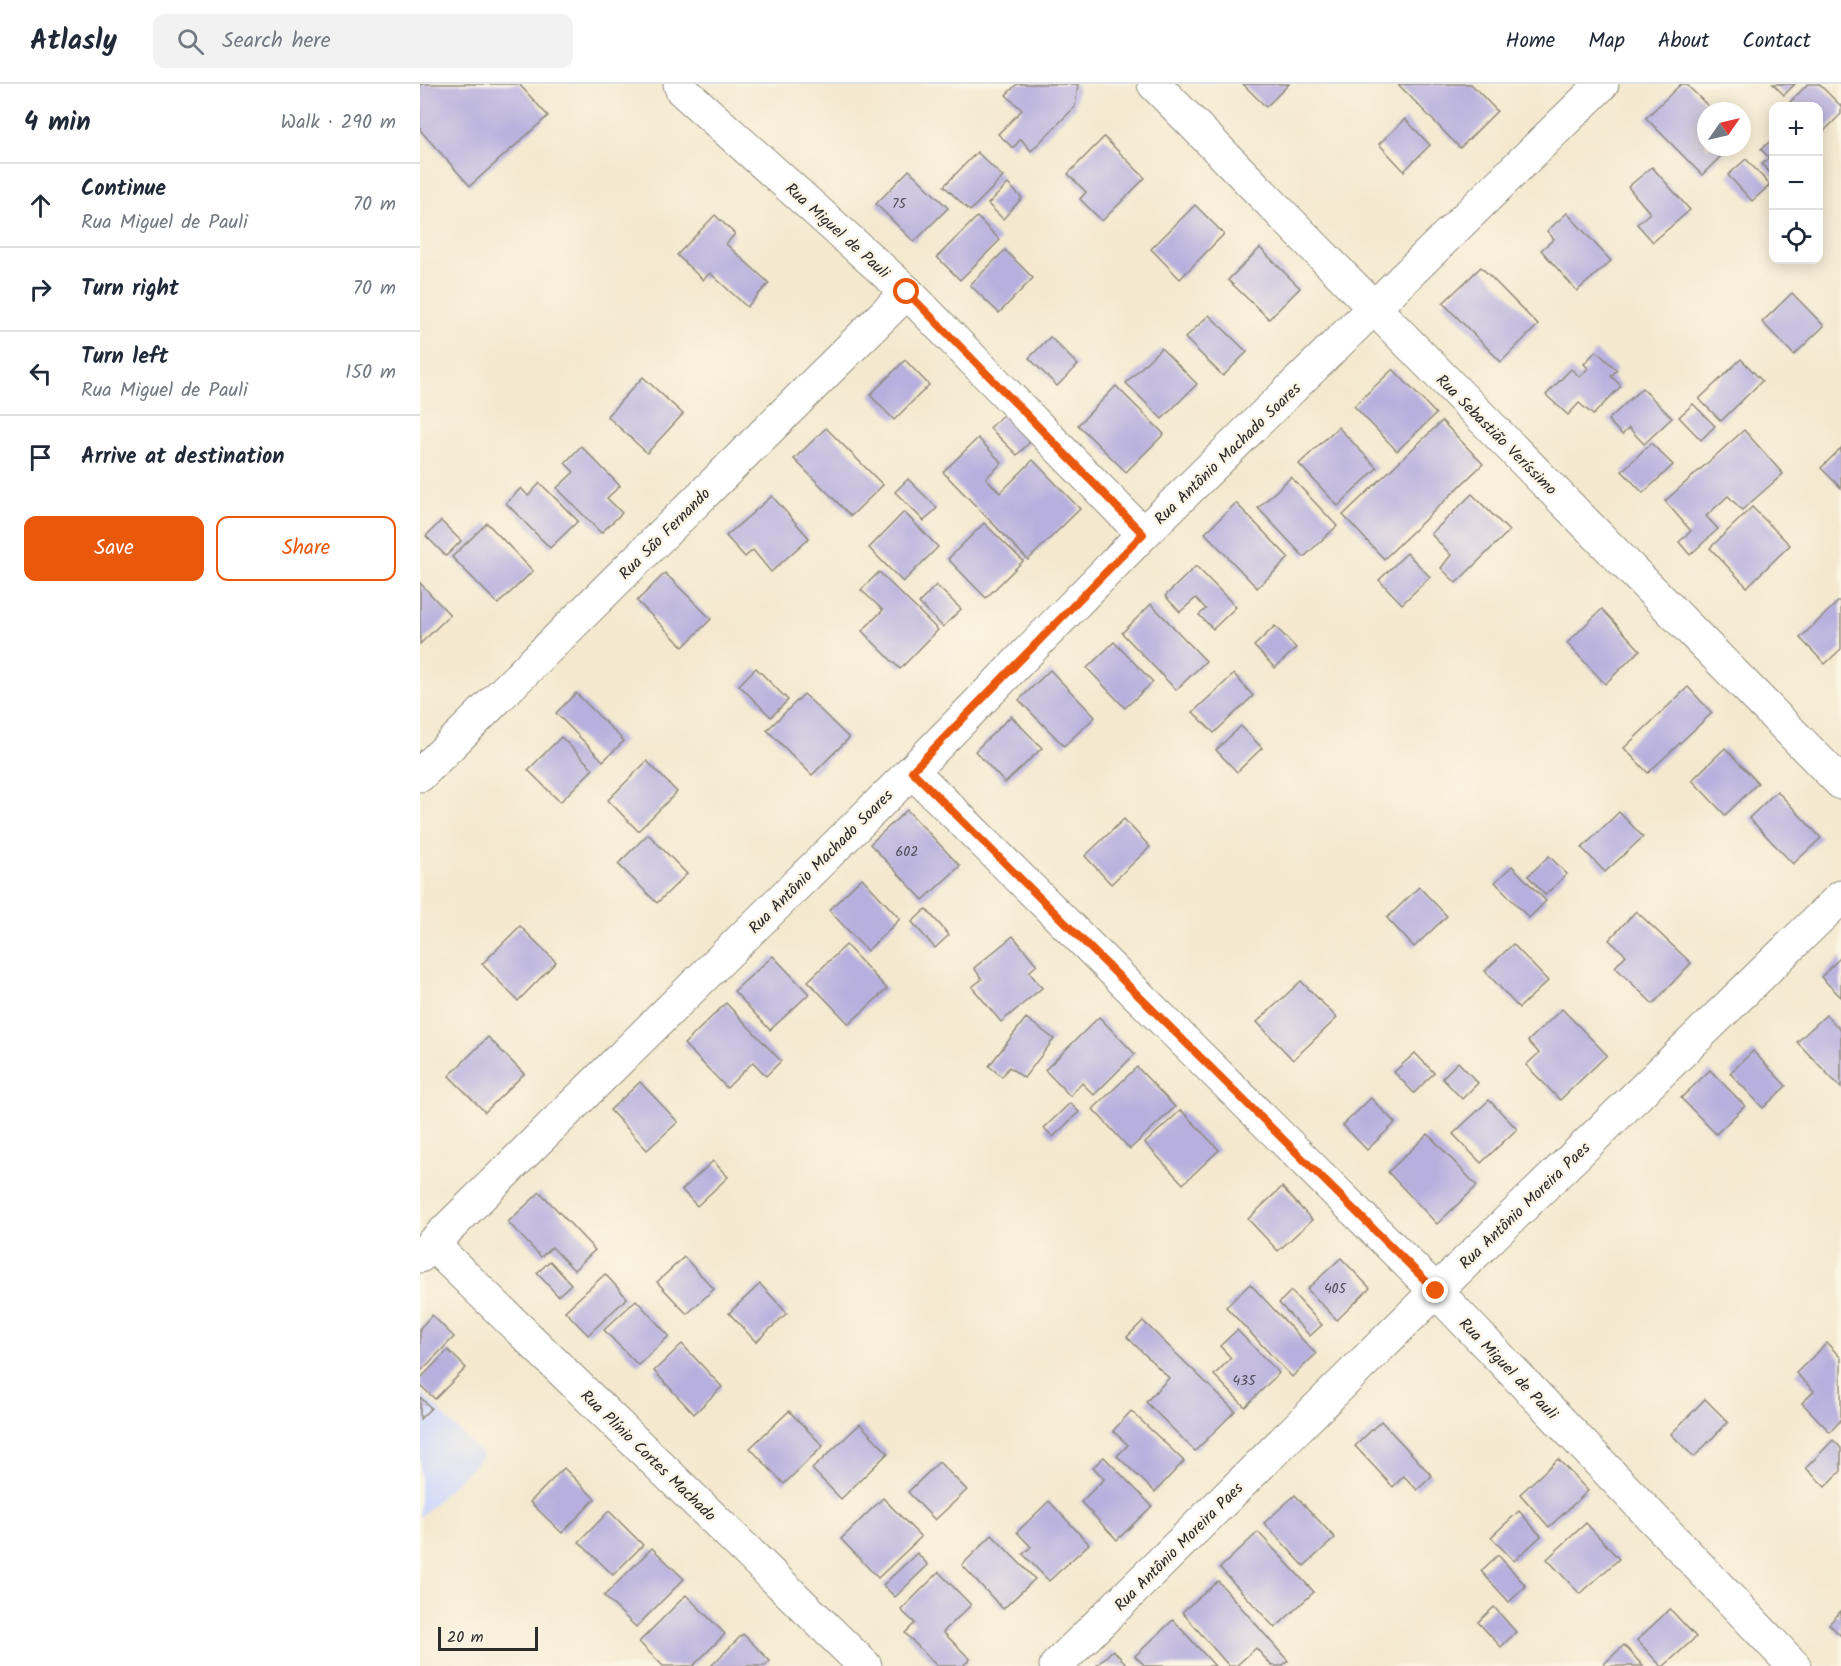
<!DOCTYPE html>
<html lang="en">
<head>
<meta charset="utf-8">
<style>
  body { margin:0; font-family:Kalam,sans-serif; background:#f2f2f3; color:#1f2937 }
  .controls { position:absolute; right:18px; top:18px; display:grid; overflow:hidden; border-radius:12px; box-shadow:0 3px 15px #0003 }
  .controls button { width:54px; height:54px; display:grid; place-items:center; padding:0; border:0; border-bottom:2px solid #e0e1e3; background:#fff; color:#1f2937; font:30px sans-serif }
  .compass { position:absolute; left:1277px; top:18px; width:54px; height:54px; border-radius:50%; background:#fff; box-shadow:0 3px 15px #0003; rotate:56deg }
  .scale { position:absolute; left:18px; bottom:15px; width:100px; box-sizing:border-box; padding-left:6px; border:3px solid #2b2b2b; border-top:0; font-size:16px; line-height:21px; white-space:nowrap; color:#2b2b2b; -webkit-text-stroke:4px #fcf5e5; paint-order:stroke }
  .stop { position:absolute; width:18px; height:18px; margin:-14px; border:4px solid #ea580c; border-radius:50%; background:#fff }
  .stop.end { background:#ea580c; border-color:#fff; box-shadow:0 2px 6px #0008 }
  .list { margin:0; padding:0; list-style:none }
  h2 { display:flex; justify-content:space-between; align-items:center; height:78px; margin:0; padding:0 24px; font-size:26px }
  h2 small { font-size:20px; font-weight:400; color:#747a83 }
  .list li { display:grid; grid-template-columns:39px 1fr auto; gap:18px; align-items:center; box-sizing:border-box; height:84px; padding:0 24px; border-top:2px solid #e0e1e3 }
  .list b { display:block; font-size:22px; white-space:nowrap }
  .list p { margin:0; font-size:20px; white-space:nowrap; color:#747a83 }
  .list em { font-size:20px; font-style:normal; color:#747a83 }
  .actions { display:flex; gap:12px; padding:18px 24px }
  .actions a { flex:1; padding:14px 0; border:2px solid #ea580c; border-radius:12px; text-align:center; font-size:21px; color:#ea580c }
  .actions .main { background:#ea580c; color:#fff }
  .icon { flex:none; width:33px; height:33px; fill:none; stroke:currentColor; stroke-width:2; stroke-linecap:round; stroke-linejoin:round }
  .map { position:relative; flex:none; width:1421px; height:1582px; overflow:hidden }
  header { display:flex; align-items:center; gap:36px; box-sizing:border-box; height:84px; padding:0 30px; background:#fff; border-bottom:2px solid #e0e1e3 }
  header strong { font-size:28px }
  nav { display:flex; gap:33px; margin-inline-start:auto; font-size:21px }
  .search { width:420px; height:54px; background:#f2f2f3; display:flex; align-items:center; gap:15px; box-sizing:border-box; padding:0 21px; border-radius:12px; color:#747a83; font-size:22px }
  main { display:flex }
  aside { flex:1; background:#fff }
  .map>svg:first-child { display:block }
  .built { fill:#d0daf9 }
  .building { fill:#b7b0de }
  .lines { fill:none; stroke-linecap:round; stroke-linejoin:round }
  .minor-casing { stroke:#908a7d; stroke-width:35 }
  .minor { stroke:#fff; stroke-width:33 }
  .route { stroke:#ea580c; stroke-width:8 }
  .labels { text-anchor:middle; stroke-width:5; stroke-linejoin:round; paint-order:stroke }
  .number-label { font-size:14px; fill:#4e4c58 }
  .street-label { font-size:16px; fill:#2b2b2b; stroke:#fcf5e5 }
</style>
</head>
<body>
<header>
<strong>Atlasly</strong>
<div class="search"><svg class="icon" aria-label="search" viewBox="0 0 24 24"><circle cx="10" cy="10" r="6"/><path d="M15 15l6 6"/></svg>Search here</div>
<nav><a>Home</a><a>Map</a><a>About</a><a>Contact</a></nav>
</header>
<main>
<aside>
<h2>4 min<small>Walk · 290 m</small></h2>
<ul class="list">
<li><svg class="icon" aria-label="ahead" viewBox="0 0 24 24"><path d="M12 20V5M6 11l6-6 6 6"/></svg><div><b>Continue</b><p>Rua Miguel de Pauli</p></div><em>70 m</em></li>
<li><svg class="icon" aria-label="right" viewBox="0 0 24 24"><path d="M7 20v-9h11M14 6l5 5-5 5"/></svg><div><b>Turn right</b></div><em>70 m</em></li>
<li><svg class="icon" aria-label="left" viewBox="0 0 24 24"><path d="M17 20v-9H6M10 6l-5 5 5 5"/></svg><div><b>Turn left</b><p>Rua Miguel de Pauli</p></div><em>150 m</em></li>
<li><svg class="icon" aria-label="arrive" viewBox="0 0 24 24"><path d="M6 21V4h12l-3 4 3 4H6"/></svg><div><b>Arrive at destination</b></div></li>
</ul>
<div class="actions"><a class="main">Save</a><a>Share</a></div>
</aside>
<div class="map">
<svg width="1421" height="1582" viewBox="0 0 1421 1582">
  <rect width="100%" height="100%" fill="#fcf5e5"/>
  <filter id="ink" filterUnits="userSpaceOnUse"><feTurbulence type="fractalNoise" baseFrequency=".0167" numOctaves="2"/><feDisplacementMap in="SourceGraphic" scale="12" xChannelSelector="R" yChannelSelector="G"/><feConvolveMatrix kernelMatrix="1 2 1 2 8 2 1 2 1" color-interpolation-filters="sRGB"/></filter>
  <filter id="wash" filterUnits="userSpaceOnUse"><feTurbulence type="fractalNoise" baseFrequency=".008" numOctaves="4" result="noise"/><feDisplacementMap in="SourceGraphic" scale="24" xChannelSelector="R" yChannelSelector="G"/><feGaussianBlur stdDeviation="1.35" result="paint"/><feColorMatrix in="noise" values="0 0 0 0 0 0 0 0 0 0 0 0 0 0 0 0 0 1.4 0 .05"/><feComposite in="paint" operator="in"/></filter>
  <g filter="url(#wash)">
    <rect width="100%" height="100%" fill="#f4e9cf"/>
    <path class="built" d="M0 1307 63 1372 0 1433Z"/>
    <g id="blocks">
      <g class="building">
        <path d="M0 0H99L128 32 50 102 0 46Z"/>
        <path d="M597 0H658L655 23 611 67 601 55 593 64 578 50 602 26 586 11Z"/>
        <path d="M823 0H869L846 23Z"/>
        <path d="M978 0H1051L1077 27 1040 64Z"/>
        <path d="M1261 0H1266L1293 27H1286V63H1310L1282 91 1226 34Z"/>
        <path d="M1353 0H1375L1364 11Z"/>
        <path d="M1388 0H1399L1421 22V30L1402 49 1398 46V22H1375L1370 18Z"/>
        <path d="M985 35 1010 61 984 87 959 60Z"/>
        <path d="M684 53 725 94 682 137 660 115 666 108 648 90Z"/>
        <path d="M1354 54V93L1342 80 1349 74 1341 65Z"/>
        <path d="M557 68 583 93 550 127 524 102Z"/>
        <path d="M1326 75 1350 101 1332 117 1308 91Z"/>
        <path d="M1232 83 1270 126 1233 158 1217 140 1230 129 1208 103Z"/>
        <path d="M489 86 528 124 494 158 456 120Z"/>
        <path d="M588 100 602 114 583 135 568 120Z"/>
        <path d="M775 121 804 150 760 195 731 165Z"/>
        <path d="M1147 129 1191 177 1157 207 1121 166 1134 155 1127 147Z"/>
        <path d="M295 131 315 150 306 160 349 199 327 223 290 189 283 196 257 171Z"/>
        <path d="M557 133 580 156 540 196 517 173Z"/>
        <path d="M840 164 880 204 849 235 808 196Z"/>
        <path d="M585 166 613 194 579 229 550 201Z"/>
        <path d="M1061 183 1118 241 1081 278 1023 219Z"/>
        <path d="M1372 209 1404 242 1374 271 1342 238Z"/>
        <path d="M789 231 827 268 803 292 765 254Z"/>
        <path d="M630 253 658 281 637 302 609 274Z"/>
        <path d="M741 264 777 300 742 335 706 299Z"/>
        <path d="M1176 267 1197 286 1191 292 1201 302 1173 331 1159 319 1148 331 1126 311 1151 285 1160 293 1168 284 1164 280Z"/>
        <path d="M1321 275 1342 297 1301 337 1279 315Z"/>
        <path d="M485 276 509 301 474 336 450 311Z"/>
        <path d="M973 285 1016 330 977 367 934 322Z"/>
        <path d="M223 293 263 330 227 369 187 332Z"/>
        <path d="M696 302 744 350 706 388 658 341Z"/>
        <path d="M1222 304 1252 334 1224 360 1209 344 1202 351 1188 336Z"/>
        <path d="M1273 320 1295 342 1281 356 1259 333Z"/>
        <path d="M590 324 616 352 597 371 570 344Z"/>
        <path d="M1022 337 1063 380 964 475 923 431Z"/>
        <path d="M918 343 957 384 918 422 879 380Z"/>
        <path d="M406 344 463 401 431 432 374 375Z"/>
        <path d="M1324 346 1363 390 1322 426 1308 412 1286 432 1298 445 1270 471 1259 458 1271 447 1245 417Z"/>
        <path d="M558 354 582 379 566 394 580 409 613 376 660 425 608 476 523 388Z"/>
        <path d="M1231 359 1253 381 1223 409 1202 387Z"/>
        <path d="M161 362 200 402 187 414 202 429 181 449 137 404 154 388 145 379Z"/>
        <path d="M1421 364V404L1401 384Z"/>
        <path d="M871 393 917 442 884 473 838 424Z"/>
        <path d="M488 395 517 424 504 437 475 408Z"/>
        <path d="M120 399 158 437 130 464 86 419 101 404 108 412Z"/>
        <path d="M1052 410 1089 447 1036 499 1021 484 1031 471 1011 450Z"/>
        <path d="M352 412 389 454 351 488 333 466 325 473 306 452Z"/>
        <path d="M816 419 869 474 837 504 785 449Z"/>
        <path d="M1332 423 1370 461 1327 503 1290 464Z"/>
        <path d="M484 428 518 463 483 498 449 464Z"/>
        <path d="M21 437 41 457 26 472 6 452Z"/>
        <path d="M67 439 113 487 78 520 32 473Z"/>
        <path d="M564 439 603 477 566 514 528 475Z"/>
        <path d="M987 469 1010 493 982 520 959 496Z"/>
        <path d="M776 482 816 523 793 545 779 531 786 525 776 514 760 528 745 512Z"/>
        <path d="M459 488 518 546 480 585 442 547 463 526 441 506Z"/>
        <path d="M245 489 291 535 263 563 217 517Z"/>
        <path d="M0 499 30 531 0 560Z"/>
        <path d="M516 501 541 525 523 543 499 519Z"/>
        <path d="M1421 515V565L1405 580 1380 554Z"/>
        <path d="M731 520 786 577 756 606 702 549Z"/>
        <path d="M1182 525 1220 566 1185 600 1147 559Z"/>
        <path d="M855 542 876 564 855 584 834 562Z"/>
        <path d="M694 558 733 598 705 624 667 584Z"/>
        <path d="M336 584 368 616 351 633 319 601Z"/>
        <path d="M630 586 675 633 644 662 599 616Z"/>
        <path d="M814 590 833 612 794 649 773 628Z"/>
        <path d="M1268 603 1292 629 1228 689 1204 664Z"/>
        <path d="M156 609 204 657 183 677 136 629Z"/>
        <path d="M384 610 429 654 392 691 347 646Z"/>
        <path d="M591 632 622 664 585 699 555 667Z"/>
        <path d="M821 642 842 664 817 688 796 666Z"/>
        <path d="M141 653 173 685 140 718 108 686Z"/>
        <path d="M1305 664 1338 699 1305 731 1272 696Z"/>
        <path d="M227 677 257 708 218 747 188 716Z"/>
        <path d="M1357 707 1401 754 1373 780 1329 734Z"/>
        <path d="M487 726 540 782 503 816 450 760Z"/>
        <path d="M1199 728 1223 753 1185 788 1162 764Z"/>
        <path d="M704 735 730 763 691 800 665 772Z"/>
        <path d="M228 750 267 790 237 819 198 780Z"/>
        <path d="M1129 772 1147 790 1125 811 1108 792Z"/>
        <path d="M1092 782 1126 817 1109 834 1075 798Z"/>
        <path d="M442 794 480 835 447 867 409 826Z"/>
        <path d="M999 803 1027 832 994 863 967 834Z"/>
        <path d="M506 825 529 851 515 864 492 838Z"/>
        <path d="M1216 827 1271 879 1233 920 1195 883 1206 871 1189 856Z"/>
        <path d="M100 842 136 878 98 917 62 880Z"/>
        <path d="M593 852 617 881 609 888 622 904 581 938 552 903 562 895 554 884Z"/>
        <path d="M1093 860 1128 897 1099 924 1065 887Z"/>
        <path d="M426 861 467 905 429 940 388 897Z"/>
        <path d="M353 872 389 910 350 946 314 907Z"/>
        <path d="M1421 873V913L1401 893Z"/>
        <path d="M881 897 917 934 873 976 837 938Z"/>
        <path d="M306 919 361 977 346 992 333 978 307 1004 264 960Z"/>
        <path d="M1142 925 1187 971 1140 1016 1106 981 1119 969 1108 957Z"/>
        <path d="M1406 931 1421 946V1004L1377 958Z"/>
        <path d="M679 933 715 970 674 1011 662 999 650 1012 625 986Z"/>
        <path d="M606 934 634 955 604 994 589 983 582 993 569 982Z"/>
        <path d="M68 953 104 990 65 1028 29 992Z"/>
        <path d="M1333 967 1366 1002 1343 1024 1310 989Z"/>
        <path d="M995 969 1014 989 994 1009 974 988Z"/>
        <path d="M1038 978 1058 999 1042 1015 1022 994Z"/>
        <path d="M717 983 755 1023 710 1065 673 1025Z"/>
        <path d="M1290 986 1325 1022 1296 1050 1261 1014Z"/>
        <path d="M220 998 258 1038 227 1066 190 1026Z"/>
        <path d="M951 1014 975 1039 947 1066 923 1041Z"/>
        <path d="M1069 1016 1097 1045 1061 1079 1033 1050Z"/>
        <path d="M650 1019 659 1028 633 1053 624 1044Z"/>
        <path d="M761 1026 799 1066 763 1100 725 1059Z"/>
        <path d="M1008 1050 1057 1102 1017 1140 968 1088Z"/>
        <path d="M293 1077 308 1093 277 1122 262 1106Z"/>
        <path d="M862 1103 892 1136 858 1167 828 1135Z"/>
        <path d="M120 1108 175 1166 154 1186 132 1163 121 1173 88 1138Z"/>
        <path d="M264 1173 294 1205 267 1230 237 1198Z"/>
        <path d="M921 1174 950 1204 917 1236 887 1205Z"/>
        <path d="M130 1177 151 1200 138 1212 117 1189Z"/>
        <path d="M185 1190 207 1214 168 1251 145 1227Z"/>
        <path d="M340 1200 367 1229 336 1258 309 1229Z"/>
        <path d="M830 1200 896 1270 872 1293 806 1223Z"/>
        <path d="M871 1207 902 1241 890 1252 859 1219Z"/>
        <path d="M216 1216 249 1252 218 1281 184 1246Z"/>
        <path d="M12 1231 34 1253 0 1288V1244Z"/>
        <path d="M723 1237 815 1327 775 1367 726 1318 749 1294 707 1253Z"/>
        <path d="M817 1246 859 1289 825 1323 794 1291 811 1274 800 1262Z"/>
        <path d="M1407 1259 1421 1274V1336L1410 1348 1382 1319 1394 1307 1376 1289Z"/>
        <path d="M262 1260 302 1303 274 1330 234 1287Z"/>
        <path d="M28 1266 46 1284 15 1315 0 1301V1295Z"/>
        <path d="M0 1313 11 1324 0 1335Z"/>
        <path d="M1285 1315 1308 1338 1274 1373 1251 1350Z"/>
        <path d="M369 1327 403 1362 364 1400 330 1364Z"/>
        <path d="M711 1327 764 1377 735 1408 697 1372 708 1361 693 1347Z"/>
        <path d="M961 1337 1012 1392 997 1406 984 1392 973 1403 935 1362Z"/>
        <path d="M440 1340 468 1369 421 1415 392 1385Z"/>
        <path d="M1413 1356 1421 1364V1387L1405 1403 1386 1384Z"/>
        <path d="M684 1373 732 1422 697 1456 661 1418 684 1395 673 1383Z"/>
        <path d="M1138 1375 1168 1407 1129 1443 1100 1410Z"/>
        <path d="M519 1378 547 1406 515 1436 488 1408Z"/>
        <path d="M144 1384 175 1415 142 1449 110 1418Z"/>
        <path d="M875 1411 915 1454 884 1482 844 1439Z"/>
        <path d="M463 1414 501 1453 458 1494 421 1455Z"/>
        <path d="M629 1417 669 1460 629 1497 603 1470 611 1463 597 1448Z"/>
        <path d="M189 1427 223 1461 193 1491 159 1458Z"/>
        <path d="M1099 1427 1121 1452 1094 1477 1071 1453Z"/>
        <path d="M1166 1439 1199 1475 1160 1510 1127 1475Z"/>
        <path d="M838 1448 894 1508 855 1544 800 1484Z"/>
        <path d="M572 1451 615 1495 583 1525 542 1481Z"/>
        <path d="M232 1464 264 1495 216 1543 184 1512Z"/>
        <path d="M497 1469 508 1481 475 1513 463 1501Z"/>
        <path d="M1078 1471 1106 1502 1089 1518 1061 1487Z"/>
        <path d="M519 1488 551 1521 523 1548 550 1575 543 1582H517L485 1549 495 1539 481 1526Z"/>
        <path d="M798 1497 868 1577 862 1582H852L836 1564 816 1582H809L762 1528Z"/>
        <path d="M266 1511 305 1550 273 1582H243L219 1558Z"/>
        <path d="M1074 1523 1096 1548 1081 1563 1058 1538Z"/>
        <path d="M1250 1525 1276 1553 1244 1582H1241L1217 1556Z"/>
        <path d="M1421 1527V1552L1409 1540Z"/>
        <path d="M753 1536 795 1582H725L715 1572Z"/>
        <path d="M323 1550 350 1577 345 1582H291Z"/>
        <path d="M1204 1561 1223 1582H1186L1184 1580Z"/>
        <path d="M693 1566 708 1582H676Z"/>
      </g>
    </g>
  </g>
  <g filter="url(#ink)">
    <use href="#blocks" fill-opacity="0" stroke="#908a7d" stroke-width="1.5"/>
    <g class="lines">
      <defs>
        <g id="minor">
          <path d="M260 0 262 6 487 208 723 450"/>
          <path d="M734 0 1421 699"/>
          <path d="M492 687 1016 1207 1374 1582"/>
          <path d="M0 691 487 208"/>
          <path d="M12 1160 445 1582"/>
          <path d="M0 1172 492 687 723 450 1182 0"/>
          <path d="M636 1582 1016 1207 1421 813"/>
        </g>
      </defs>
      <use href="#minor" class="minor-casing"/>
      <use href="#minor" class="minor"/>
    </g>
  </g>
  <g class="lines" filter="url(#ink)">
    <path class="route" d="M487 208 723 450 492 687 1016 1207"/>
  </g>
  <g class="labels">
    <g class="number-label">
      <text x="479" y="124">75</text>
      <text x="487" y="772">602</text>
      <text x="915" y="1209">405</text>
      <text x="824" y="1301">435</text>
    </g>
    <g class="street-label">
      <text transform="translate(418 146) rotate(42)" y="6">Rua Miguel de Pauli</text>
      <text transform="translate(1077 350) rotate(45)" y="6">Rua Sebastião Veríssimo</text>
      <text transform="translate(807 369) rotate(-44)" y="6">Rua Antônio Machado Soares</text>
      <text transform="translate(244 449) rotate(-45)" y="6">Rua São Fernando</text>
      <text transform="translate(400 777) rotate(-45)" y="6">Rua Antônio Machado Soares</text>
      <text transform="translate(1104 1121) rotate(-44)" y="6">Rua Antônio Moreira Paes</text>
      <text transform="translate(1089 1284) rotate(46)" y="6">Rua Miguel de Pauli</text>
      <text transform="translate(229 1371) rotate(44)" y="6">Rua Plínio Cortes Machado</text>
      <text transform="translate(758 1462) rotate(-45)" y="6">Rua Antônio Moreira Paes</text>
    </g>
  </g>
</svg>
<div class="controls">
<button>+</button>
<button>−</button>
<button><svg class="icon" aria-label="locate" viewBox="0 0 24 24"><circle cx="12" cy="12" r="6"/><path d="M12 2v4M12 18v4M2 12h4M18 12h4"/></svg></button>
</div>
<svg class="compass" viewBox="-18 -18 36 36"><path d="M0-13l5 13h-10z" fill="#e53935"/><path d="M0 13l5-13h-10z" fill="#747a83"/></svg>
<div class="scale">20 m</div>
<div class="stop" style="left:487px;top:208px"></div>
<div class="stop end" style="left:1016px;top:1207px"></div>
</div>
</main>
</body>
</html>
